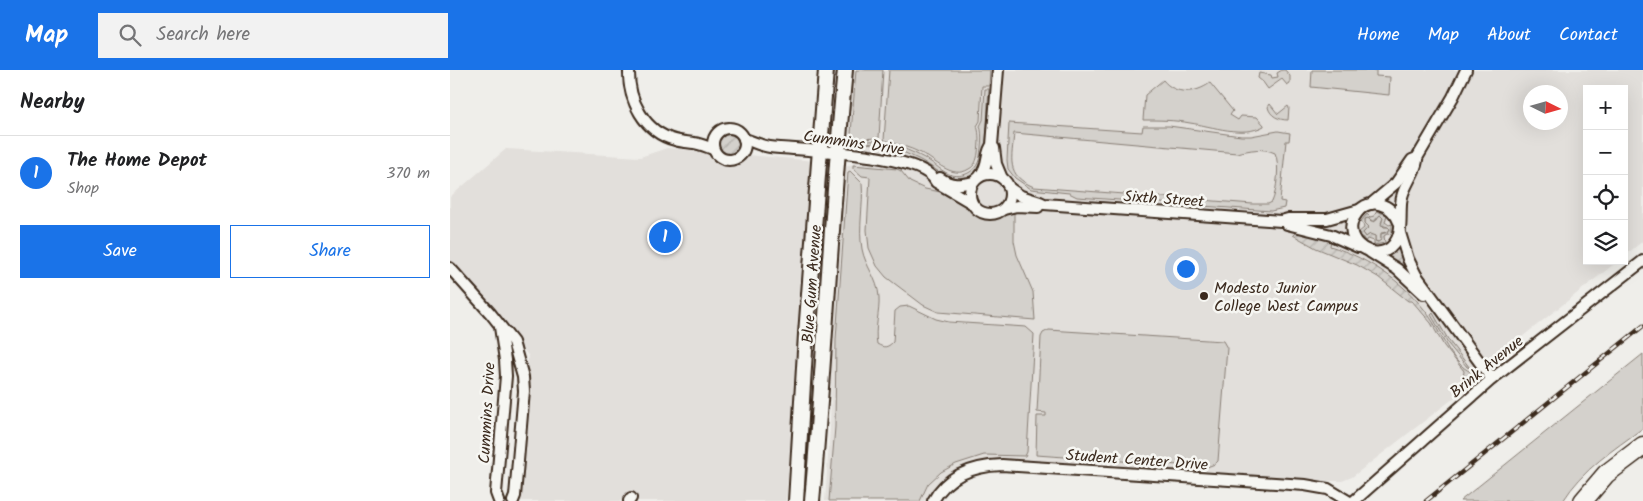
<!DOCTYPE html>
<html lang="en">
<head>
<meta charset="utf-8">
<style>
  body { margin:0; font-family:Kalam,sans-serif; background:#f2f2f2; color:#202124 }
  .controls { position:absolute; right:15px; top:15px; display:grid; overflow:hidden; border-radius:0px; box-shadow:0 5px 20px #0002 }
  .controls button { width:45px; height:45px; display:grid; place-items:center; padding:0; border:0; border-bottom:1px solid #e0e0e0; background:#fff; color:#202124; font:25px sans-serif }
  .compass { position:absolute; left:1073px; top:15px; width:45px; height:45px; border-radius:50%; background:#fff; box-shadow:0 5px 20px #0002; rotate:95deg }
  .you { position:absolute; left:735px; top:198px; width:18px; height:18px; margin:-12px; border:4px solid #fff; border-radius:50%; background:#1a73e8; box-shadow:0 0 0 8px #1a73e833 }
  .badge { display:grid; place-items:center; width:32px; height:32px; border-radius:50%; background:#1a73e8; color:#fff; font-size:16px; font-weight:700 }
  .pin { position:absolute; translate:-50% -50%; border:2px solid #fff; box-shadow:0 1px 5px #0006 }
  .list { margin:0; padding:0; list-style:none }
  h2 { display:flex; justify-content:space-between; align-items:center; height:65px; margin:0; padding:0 20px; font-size:21px }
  h2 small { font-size:16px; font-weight:400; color:#757577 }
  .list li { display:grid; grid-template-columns:32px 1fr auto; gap:15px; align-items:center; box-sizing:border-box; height:75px; padding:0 20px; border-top:1px solid #e0e0e0 }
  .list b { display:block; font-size:19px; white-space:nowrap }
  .list p { margin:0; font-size:16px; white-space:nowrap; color:#757577 }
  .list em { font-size:16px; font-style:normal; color:#757577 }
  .actions { display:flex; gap:10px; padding:15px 20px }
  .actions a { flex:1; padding:11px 0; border:1px solid #1a73e8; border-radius:0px; text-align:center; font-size:18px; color:#1a73e8 }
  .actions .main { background:#1a73e8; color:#fff }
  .icon { flex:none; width:28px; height:28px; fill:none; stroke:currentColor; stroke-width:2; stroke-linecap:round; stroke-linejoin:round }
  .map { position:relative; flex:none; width:1193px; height:431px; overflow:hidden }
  header { display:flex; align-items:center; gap:30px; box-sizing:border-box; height:70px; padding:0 25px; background:#1a73e8; color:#fff }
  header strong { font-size:24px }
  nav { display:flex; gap:28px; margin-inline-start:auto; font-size:18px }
  .search { width:350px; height:45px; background:#f2f2f2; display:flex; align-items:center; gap:12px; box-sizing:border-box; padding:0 18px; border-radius:0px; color:#757577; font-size:19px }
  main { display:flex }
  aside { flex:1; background:#fff }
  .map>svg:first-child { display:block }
  .built { fill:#e2dfdb; fill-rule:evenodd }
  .grass { fill:#d4d1cc; stroke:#887e75; fill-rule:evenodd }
  .garden { fill:url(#garden-furrows); stroke:#887e75; fill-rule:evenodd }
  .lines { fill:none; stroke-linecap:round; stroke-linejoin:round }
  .minor-casing { stroke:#3b2a1e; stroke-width:14 }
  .secondary-casing { stroke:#3b2a1e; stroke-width:18 }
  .motorway-casing { stroke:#3b2a1e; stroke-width:21 }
  .minor { stroke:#f6f6f2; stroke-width:10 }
  .secondary { stroke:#f6f6f2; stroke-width:14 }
  .motorway { stroke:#f6f6f2; stroke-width:18 }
  .rail-casing { stroke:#3b2a1e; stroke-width:4.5 }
  .rail { stroke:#f6f6f2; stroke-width:2.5; stroke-dasharray:8; stroke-linecap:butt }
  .poi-dot { fill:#3b2a1e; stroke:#f6f6f2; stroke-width:2 }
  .labels { text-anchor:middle; stroke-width:5; stroke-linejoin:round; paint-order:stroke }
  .street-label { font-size:16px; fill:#3b2a1e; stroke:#f6f6f2 }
  .poi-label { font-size:16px; fill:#3b2a1e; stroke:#f6f6f2; text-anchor:start }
</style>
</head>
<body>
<header>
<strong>Map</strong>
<div class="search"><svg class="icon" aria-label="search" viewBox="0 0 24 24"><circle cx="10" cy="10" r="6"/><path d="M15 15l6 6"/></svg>Search here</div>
<nav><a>Home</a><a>Map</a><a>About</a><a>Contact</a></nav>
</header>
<main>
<aside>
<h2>Nearby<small></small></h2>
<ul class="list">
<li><span class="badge">1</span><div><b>The Home Depot</b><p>Shop</p></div><em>370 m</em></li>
</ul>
<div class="actions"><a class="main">Save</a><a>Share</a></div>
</aside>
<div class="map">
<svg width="1193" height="431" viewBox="0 0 1193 431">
  <defs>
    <pattern id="garden-furrows" width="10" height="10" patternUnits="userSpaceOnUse" patternTransform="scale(1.25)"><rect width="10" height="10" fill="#d4d1cc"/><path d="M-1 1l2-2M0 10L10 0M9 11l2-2" fill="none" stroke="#b7b4af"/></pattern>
  </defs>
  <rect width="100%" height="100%" fill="#efeeea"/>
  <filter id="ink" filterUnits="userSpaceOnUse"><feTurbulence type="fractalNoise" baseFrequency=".02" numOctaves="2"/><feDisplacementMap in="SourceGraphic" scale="10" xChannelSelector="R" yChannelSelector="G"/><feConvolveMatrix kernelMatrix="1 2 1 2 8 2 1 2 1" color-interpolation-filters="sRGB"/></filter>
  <g filter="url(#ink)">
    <g class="built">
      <path d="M402 0H1193V171L1174 186V19H1137V191H1168L1058 278 1049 287 1051 291 1045 293 1026 308 1022 314 902 407 892 411H879L684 400 579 390 533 391 505 401 486 418 477 431H375L380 359 382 277 394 103 397 96 403 94 405 73 400 71 397 65ZM1080 22H1110V52H1080Z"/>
      <path d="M217 78 366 91 336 431H69L78 285 0 194V127L56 79 190 87Z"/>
    </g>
    <g class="grass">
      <path d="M406 0H433L429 68 407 69 401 63Z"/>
      <path d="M439 0H540L539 16H532L530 51 527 56C530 64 529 74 528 83 527 90 525 96 519 99 502 110 485 90 471 83 459 77 446 74 434 70Z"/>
      <path d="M832 0H835L840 6V13L837 15 832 9 818 19 813 12 808 8 809 3 821 5 822 8 828 7 827 3Z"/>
      <path d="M862 0H926V6L940 7 939 25 861 17Z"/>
      <path d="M713 10C725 25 745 24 760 13L783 41 780 45 788 50 791 46 807 47 814 55V56C793 68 762 56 740 53 725 50 709 50 693 50L695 25Z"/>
      <path d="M535 19H539C537 40 538 63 534 84 532 93 529 101 521 106 502 118 483 95 466 88 450 80 430 73 411 73 425 65 462 81 476 89 484 93 493 103 502 105 515 108 528 100 530 86 531 77 533 65 530 56L533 50Z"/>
      <path d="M820 34 828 44 838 36 839 38 838 50C829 50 820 46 818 37Z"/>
      <path d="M559 53 692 62 693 56H719L791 66H801L828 61 840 63 839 71H836L830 131 835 132 834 138 821 141 627 127 619 123 581 119 565 108 558 99 557 90ZM564 63 787 83C800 80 812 77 825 83 830 93 827 121 822 132L818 134H803L584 117C555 105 562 89 564 63Z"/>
      <path d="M403 95 447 99 451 101 460 112 475 119 491 122 514 134 521 141 531 147 544 148 564 141V171L567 185 583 222 585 250 488 242 473 235 436 207 427 196 419 178 417 160 420 107 412 106 403 98Z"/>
      <path d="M400 101 412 113C414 135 408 157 412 179 415 196 428 209 429 227 430 243 424 258 427 274 434 278 437 278 443 272L445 241 450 237 459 236 486 249 499 252 576 257 584 264 577 382 575 386 534 385 506 394 491 402 478 414 470 431H379L385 357 386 269 398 102Z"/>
      <path d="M930 145 933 148 931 153 934 157H938L940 159 938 162 931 163V170L929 172 925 171V166L919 165 916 167 913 163 919 157 915 153V149L918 148 921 151H926L928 146Z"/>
      <path d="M599 260 773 271 777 278 768 391 765 394 757 397 586 385 587 346H596V343L587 342 591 267 593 263Z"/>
      <path d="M1193 284V358C1163 380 1133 399 1113 431H1010Z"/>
    </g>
    <g class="garden">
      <circle cx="279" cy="75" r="11"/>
      <path d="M927 141 937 145 935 152 939 155 942 154V165L937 164 934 166 935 173 924 175V171L918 169 915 171 909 162 914 158 913 154 910 152 917 144 920 147 924 146ZM930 145 933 148 931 155 938 157 940 159 938 162 931 164V170L928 172 925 171V166L920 164 916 167 913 163 919 157 915 153V149L918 148 924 152Z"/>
      <path d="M847 161 881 170 880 176C919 188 961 216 983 252 993 268 1003 294 1021 302L1020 311 1012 315 1014 301 994 276 981 253 962 231H958L928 207 907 195 866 178 843 165Z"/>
      <path d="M949 177 965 210 935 187Z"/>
      <path d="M983 243 999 271 1020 298 1017 297 998 274 981 245Z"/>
    </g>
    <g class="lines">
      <defs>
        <g id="minor">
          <path d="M179 0C178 30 194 62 225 70 231 72 238 72 244 73 251 74 257 77 263 79"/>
          <circle cx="279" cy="74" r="16"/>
          <path d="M294 69C302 71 311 76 320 77 352 81 472 82 486 112L520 132"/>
          <path d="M544 78 546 94 551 106"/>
          <circle cx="540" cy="124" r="20"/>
          <path d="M530 106C540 94 535 83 542 75L548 0"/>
          <path d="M490 108C501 116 510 115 523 112"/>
          <path d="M559 118 571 126 590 132 594 134 831 151 838 149H877L909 140"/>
          <path d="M921 134 946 113 962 90 967 88 1003 27 1016 0"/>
          <path d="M554 139 567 136 588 137"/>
          <path d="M949 152C942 134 920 126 907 143 885 171 932 200 947 169 953 158 949 140 952 127 954 116 968 98 967 88"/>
          <path d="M837 154 881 165 908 177"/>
          <path d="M950 163 958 189 966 205 1042 309"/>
          <path d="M920 182 947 199 974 224"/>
          <path d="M0 198 41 244 63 272 73 307 74 321 65 426 63 431"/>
          <path d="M49 431 46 423 56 306 55 290 50 257"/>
          <path d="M179 431 181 428"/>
          <path d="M483 431C497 405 524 396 552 395L855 415 878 419 898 431"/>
          <path d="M904 431 1042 309 1193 191"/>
        </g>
        <g id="secondary">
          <path d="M346 431 356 264 376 0"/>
          <path d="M362 431C375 287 381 143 395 0"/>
        </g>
        <path id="motorway" d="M1133 431 1156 404 1193 376"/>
      </defs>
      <use href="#minor" class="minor-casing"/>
      <use href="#secondary" class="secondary-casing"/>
      <use href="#motorway" class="motorway-casing"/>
      <use href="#minor" class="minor"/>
      <use href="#secondary" class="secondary"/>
      <use href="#motorway" class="motorway"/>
      <defs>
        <path id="rail" d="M976 431 1193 256"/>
      </defs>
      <use href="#rail" class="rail-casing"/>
      <use href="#rail" class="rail"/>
    </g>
  </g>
  <circle class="poi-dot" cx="754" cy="226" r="5"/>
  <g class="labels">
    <g class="street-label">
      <text transform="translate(404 72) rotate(8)" y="6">Cummins Drive</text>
      <text transform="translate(714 128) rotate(4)" y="6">Sixth Street</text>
      <text transform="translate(361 214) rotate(-86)" y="6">Blue Gum Avenue</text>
      <text transform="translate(1036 296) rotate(-39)" y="6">Brink Avenue</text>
      <text transform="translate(36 343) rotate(-87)" y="6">Cummins Drive</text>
      <text transform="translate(687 389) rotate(4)" y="6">Student Center Drive</text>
    </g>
    <g class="poi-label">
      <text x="764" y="223">Modesto Junior<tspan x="764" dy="18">College West Campus</tspan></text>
    </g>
  </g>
</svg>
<div class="controls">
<button>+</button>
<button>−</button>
<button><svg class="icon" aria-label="locate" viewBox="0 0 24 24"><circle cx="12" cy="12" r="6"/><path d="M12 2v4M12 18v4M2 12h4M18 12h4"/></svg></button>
<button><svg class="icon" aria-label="layers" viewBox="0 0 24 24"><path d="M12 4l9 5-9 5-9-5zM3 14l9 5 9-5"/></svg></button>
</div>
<svg class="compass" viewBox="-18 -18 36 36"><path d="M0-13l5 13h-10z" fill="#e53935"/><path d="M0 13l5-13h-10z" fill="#757577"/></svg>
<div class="you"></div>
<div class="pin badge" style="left:215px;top:167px">1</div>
</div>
</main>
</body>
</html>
